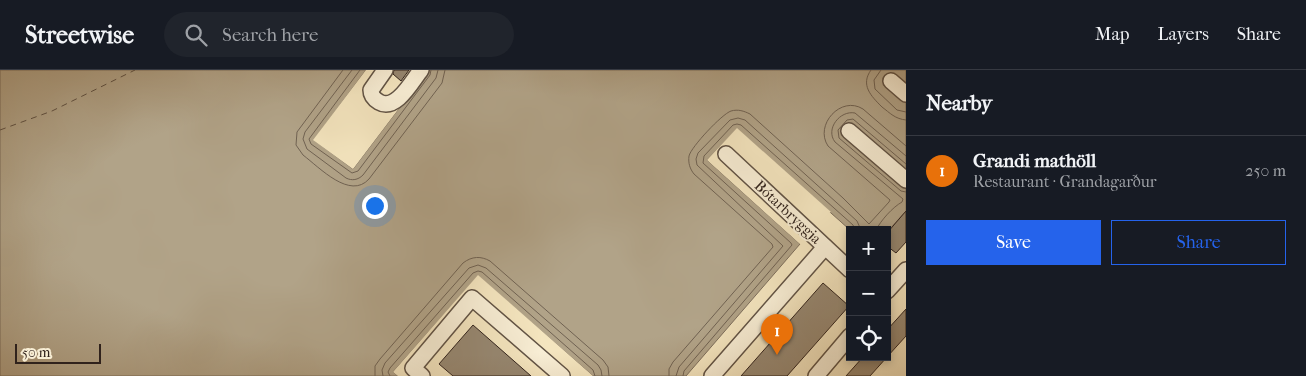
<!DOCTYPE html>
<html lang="en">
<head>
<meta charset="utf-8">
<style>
  body { margin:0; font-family:"IM FELL French Canon",serif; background:#20242c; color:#f1f3f6 }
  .controls { position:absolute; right:15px; bottom:15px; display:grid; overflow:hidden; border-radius:0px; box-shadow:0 2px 8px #0003 }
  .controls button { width:45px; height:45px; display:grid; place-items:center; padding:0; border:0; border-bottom:1px solid #363941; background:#171b24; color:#f1f3f6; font:25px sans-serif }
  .scale { position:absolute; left:15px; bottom:12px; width:86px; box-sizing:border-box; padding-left:5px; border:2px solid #30221c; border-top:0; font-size:14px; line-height:18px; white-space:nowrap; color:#30221c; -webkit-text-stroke:4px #f8eed5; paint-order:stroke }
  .you { position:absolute; left:374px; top:135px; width:18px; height:18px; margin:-12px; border:4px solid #fff; border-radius:50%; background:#1a73e8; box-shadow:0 0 0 8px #1a73e833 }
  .badge { display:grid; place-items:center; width:32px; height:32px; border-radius:50%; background:#2563eb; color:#fff; font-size:16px; font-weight:700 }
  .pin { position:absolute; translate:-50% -41px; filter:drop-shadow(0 1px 2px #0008) }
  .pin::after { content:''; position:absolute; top:26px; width:18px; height:15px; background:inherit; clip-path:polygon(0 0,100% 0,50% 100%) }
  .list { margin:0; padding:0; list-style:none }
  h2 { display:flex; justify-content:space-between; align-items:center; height:65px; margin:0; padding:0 20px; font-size:21px }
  h2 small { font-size:16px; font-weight:400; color:#9ea1a6 }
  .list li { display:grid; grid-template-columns:32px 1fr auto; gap:15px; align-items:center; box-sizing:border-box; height:70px; padding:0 20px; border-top:1px solid #363941 }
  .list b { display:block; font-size:19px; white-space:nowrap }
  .list p { margin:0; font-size:16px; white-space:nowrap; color:#9ea1a6 }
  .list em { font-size:16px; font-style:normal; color:#9ea1a6 }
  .actions { display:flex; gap:10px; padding:15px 20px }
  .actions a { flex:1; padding:11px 0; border:1px solid #2563eb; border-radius:0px; text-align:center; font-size:18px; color:#2563eb }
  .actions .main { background:#2563eb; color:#fff }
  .icon { flex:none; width:28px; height:28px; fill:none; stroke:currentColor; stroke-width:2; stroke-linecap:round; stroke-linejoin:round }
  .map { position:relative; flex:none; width:906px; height:306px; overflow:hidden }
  header { display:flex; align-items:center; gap:30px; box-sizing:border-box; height:70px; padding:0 25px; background:#171b24; border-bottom:1px solid #363941 }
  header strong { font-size:24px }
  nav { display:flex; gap:28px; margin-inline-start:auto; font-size:18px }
  .search { width:350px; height:45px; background:#20242c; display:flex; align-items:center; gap:12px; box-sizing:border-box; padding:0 18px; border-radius:28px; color:#9ea1a6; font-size:19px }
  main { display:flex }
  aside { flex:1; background:#171b24 }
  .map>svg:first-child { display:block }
  .water { fill:#b1a388; stroke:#7d6f5d }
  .pier { fill:#f4e5bf }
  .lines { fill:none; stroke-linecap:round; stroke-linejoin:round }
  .shore { stroke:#706252; stroke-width:1 }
  .ferry { stroke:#5d4f42; stroke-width:1; stroke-dasharray:6 5; stroke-linecap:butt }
  .building { fill:#968771; stroke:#30221c }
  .minor-casing { stroke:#615345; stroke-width:18 }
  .minor { stroke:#f8eed5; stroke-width:15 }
  .labels { text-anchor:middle; stroke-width:4; stroke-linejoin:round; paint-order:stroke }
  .street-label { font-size:15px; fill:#30221c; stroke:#f8eed5 }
</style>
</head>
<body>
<header>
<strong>Streetwise</strong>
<div class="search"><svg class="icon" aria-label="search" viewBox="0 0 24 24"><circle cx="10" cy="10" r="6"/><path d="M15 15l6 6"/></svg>Search here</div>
<nav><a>Map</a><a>Layers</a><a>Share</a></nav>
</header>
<main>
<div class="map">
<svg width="906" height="306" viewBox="0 0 906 306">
  <rect width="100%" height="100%" fill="#f4e5bf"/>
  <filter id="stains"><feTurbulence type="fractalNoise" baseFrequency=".004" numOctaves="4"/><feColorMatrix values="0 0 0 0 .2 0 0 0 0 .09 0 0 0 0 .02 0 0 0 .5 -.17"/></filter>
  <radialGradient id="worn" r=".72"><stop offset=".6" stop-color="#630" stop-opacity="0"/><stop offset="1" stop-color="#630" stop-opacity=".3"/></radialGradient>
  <path class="water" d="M0 0H366L314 70 353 99 428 0H906V17L885 13 906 33V101L842 63 906 119V141L887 162V160H850L737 59 707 90 800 174 686 306H593L478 206 393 302 398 306H0Z"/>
  <g class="pier">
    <path d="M366 0H369L317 69 353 95 425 0H428L353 99 313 70Z"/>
    <path d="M737 58 831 142 829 143 737 62 710 90 802 172 800 174 707 90Z"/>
    <path d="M478 205 593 306H589L478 209 396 302 400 306H398L393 302Z"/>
  </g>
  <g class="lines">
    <g class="shore">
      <path d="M343 0 297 62 296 75 303 85C320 98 350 130 369 109L442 13 445 0"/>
      <path d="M352 0 305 62 303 69 307 79 346 108C352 111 358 110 363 105L436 8 438 0"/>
      <path d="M360 0 309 69 311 74 352 103 358 101 430 5 431 0"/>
      <path d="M871 0C860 15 871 26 882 37 890 43 895 49 906 50"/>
      <path d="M881 0 874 10 875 19 897 40 906 42"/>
      <path d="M906 94 853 49 847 50 838 60 839 68 901 121 906 122"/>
      <path d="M876 160C881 150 893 137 902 132L903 129 835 72C825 59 840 40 855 43L906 86"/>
      <path d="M375 306V296L380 289 463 193C472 186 481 186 490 191L603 290 608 297 609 306"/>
      <path d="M383 306 382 300 385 293 469 198 478 195 486 198 598 295 601 300 602 306"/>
      <path d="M390 306 388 302 390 298 473 203 478 201 482 202 593 300 595 306"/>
      <path d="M669 306V299L673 292 773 177 772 174 694 104C690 99 688 93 689 86 691 77 722 44 731 41 738 39 744 41 750 44L843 128 869 154 889 132 890 130 828 76C814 55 841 25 863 39L906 76"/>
      <path d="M676 306 679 297 783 176 697 95 696 89 698 83 730 50 738 48 745 50 857 151 861 160"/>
      <path d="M683 306 684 301 792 175 791 173 703 93 704 86 733 55 737 54 741 55 834 138 853 155 855 160"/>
    </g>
    <path class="ferry" d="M0 60 52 41 135 0"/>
  </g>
  <g class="building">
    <path d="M394 0H409L401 11 393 4Z"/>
    <path d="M906 141V172L896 183 887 176V163Z"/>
    <path d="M823 213 849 236 787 306H741Z"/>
    <path d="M906 239V266L887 287V260Z"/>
    <path d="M473 255 531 306H453L439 294Z"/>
    <path d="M863 287H887L870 306H846Z"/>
  </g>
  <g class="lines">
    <defs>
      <g id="minor">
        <path d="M385 0 371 20C371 26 374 29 379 32 396 42 412 11 421 0"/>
        <path d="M891 11 906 24"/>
        <path d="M849 61 906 110"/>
        <path d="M726 84 850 200"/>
        <path d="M887 221 906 200"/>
        <path d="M422 306 413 298 472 228 562 306"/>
        <path d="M712 306 825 177"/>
        <path d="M816 306 850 266"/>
      </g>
    </defs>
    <use href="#minor" class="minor-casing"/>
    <use href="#minor" class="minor"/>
  </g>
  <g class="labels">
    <g class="street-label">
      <text transform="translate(788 142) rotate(43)" y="5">Bótarbryggja</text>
    </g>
  </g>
  <rect width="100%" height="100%" filter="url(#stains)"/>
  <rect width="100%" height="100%" fill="url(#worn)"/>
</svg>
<div class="controls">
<button>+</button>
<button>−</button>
<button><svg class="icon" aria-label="locate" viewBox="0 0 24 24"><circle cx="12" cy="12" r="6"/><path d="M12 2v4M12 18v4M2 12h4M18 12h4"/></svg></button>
</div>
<div class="scale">50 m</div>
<div class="you"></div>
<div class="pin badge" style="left:777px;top:285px;background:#e8710a">1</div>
</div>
<aside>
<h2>Nearby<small></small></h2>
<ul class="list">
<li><span class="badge" style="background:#e8710a">1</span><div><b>Grandi mathöll</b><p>Restaurant · Grandagarður</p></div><em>250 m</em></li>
</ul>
<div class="actions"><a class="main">Save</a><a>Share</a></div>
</aside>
</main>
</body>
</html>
